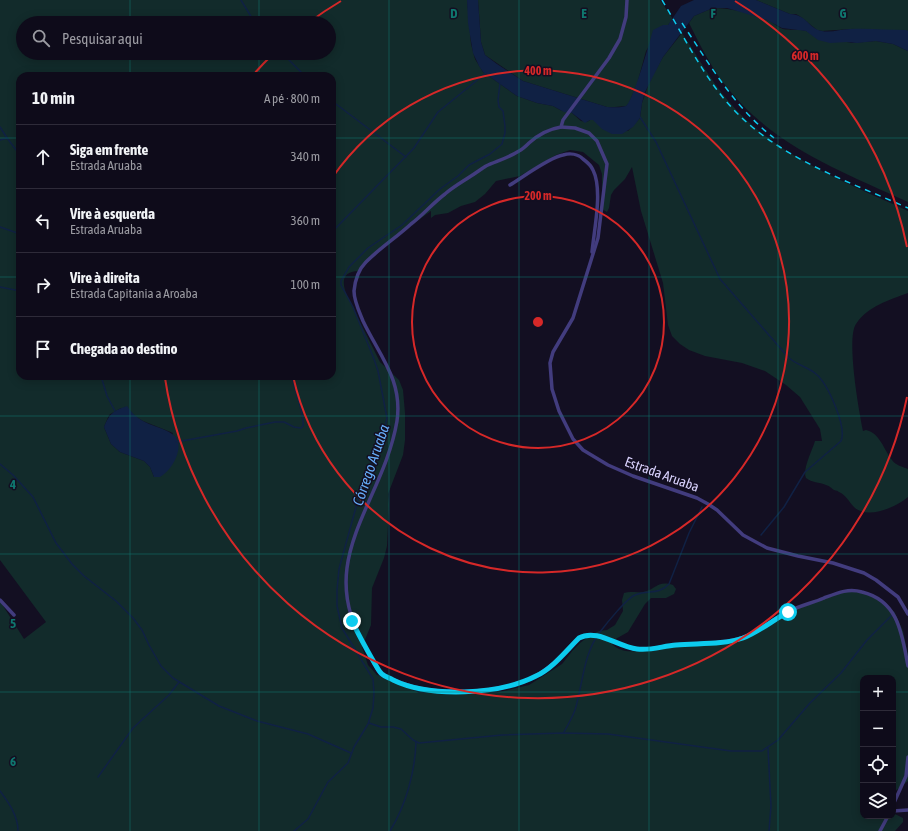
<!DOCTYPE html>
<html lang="pt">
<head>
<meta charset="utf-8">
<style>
  body { margin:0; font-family:"Asap Condensed",sans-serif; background:#171423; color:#f1f3f6 }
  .controls { position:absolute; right:12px; bottom:12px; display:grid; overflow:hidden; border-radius:8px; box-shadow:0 2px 10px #0003 }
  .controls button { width:36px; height:36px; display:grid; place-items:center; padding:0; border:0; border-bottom:1px solid #2e2b39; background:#0e0b1a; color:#f1f3f6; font:20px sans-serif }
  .stop { position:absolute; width:12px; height:12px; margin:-9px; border:3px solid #0ccbee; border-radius:50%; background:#fff }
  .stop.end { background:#0ccbee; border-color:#fff; box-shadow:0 1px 4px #0008 }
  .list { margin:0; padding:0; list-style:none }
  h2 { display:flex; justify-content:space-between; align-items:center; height:52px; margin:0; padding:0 16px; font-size:17px }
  h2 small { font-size:13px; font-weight:400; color:#9b9ba2 }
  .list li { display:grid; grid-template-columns:26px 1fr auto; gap:12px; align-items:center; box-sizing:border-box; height:64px; padding:0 16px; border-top:1px solid #2e2b39 }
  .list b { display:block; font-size:15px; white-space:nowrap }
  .list p { margin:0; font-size:13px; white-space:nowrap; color:#9b9ba2 }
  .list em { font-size:13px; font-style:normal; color:#9b9ba2 }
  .icon { flex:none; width:22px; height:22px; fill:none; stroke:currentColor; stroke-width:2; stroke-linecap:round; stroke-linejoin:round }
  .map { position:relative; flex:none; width:908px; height:831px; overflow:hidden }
  .search { position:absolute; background:#0e0b1a; box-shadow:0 2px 10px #0003; left:16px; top:16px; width:320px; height:44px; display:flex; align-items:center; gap:10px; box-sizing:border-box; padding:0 14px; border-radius:22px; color:#9b9ba2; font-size:15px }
  .panel { position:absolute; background:#0e0b1a; box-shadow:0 2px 10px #0003; left:16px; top:72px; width:320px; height:308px; border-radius:12px }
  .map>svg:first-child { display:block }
  .green { fill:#122b2b; fill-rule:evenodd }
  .water { fill:#102144 }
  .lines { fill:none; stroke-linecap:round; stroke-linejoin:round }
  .stream { stroke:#102144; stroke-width:1.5 }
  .minor { stroke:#423c7e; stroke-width:3.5 }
  .rail { stroke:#0ccbee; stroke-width:1.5; stroke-dasharray:6 5; stroke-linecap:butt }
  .route { stroke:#0ccbee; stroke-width:5 }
  .grid { fill:none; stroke:#0f766e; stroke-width:1; stroke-opacity:0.55 }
  .ring { fill:none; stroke:#d62828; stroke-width:2 }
  .labels { text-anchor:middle; stroke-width:3; stroke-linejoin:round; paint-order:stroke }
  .street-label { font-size:14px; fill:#d9d2fd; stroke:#130f22 }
  .water-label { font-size:15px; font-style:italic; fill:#65abf7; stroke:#130f22 }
  .grid-label { font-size:13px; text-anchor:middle; font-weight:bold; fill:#0f766e; stroke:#130f22; stroke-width:3; stroke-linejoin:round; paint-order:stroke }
  .centre { fill:#d62828; stroke:#130f22; stroke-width:2 }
  .ring-label { font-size:12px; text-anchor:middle; font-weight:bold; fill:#d62828; stroke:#130f22; stroke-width:3; stroke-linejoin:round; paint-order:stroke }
</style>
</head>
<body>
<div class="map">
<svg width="908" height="831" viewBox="0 0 908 831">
  <rect width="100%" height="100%" fill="#130f22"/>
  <g class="green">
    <path d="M0 0H467L471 44 475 59 483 72 517 96 537 103 553 106 560 110 572 113 581 121 587 122 590 120H593L628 131 640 118 642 103 650 80 663 57 682 33C698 57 711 81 730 103 777 157 845 182 908 211V293C889 300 868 306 856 324 846 338 859 412 863 431L866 430C880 433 884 450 892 460 895 465 903 467 908 469V497C897 507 867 520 854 507 849 502 846 495 839 492 834 489 839 492 834 490 831 488 830 486 826 485 819 482 812 483 806 478 802 470 812 451 815 441H822L820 429 800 397 786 385 765 371 742 363 705 356 689 350 680 344 672 336 668 325 663 283 641 211 632 167 625 179 614 190 611 195 609 208 607 212 602 209V174L599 165 583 152 570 150 556 155 520 176 496 181 485 194 475 202 461 206 448 213 435 215 431 218V211L392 239 359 271C340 271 342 285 348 298L380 362 399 380 403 390 405 413V440L403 455 388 494 389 505 387 546 384 558 372 588 371 625 362 647 368 665 377 675 392 678 419 693H496L529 685 562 664 573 650 580 643 589 636 599 631 607 630 615 625 623 611 622 600 624 593C630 591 636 593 643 592 656 590 657 580 673 585L676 589 674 594 666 598H651L645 604 628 632 612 641V644C619 651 628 652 637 651L746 638 799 607 843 592 857 591 884 601 895 613 903 631 908 655V781L893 793V678H863V816H893V813L903 818V822L895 831H0V601L24 639 46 622 0 560ZM23 23H329V53H23ZM20 76H332V376H20ZM121 408 143 421 173 433 154 477 150 467 144 461 120 452 111 444 104 427 109 415Z"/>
    <path d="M478 0H660L673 19 668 25H663L646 51 637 84 629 103 626 106 615 107H607L523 81 485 55 481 42Z"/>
    <path d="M756 0H908V31L851 29 822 31 817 30 801 17 796 14H790Z"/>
    <path d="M713 8C731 8 750 13 767 20 773 22 777 27 783 29 793 31 805 27 812 35L852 43 876 41 893 44 908 51V202C837 169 771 146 722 81 709 63 699 43 689 23L694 16Z"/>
  </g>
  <g class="water">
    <path d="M467 0H478L481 42 485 55 497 64 523 81 607 107C613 107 620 108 626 106 633 102 650 41 653 30L663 25H668L681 6 694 0H756L790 14C806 14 809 29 822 31 831 33 841 29 850 29 868 28 887 30 906 30L908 31V51L893 44 876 41 857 43 847 42 830 43 818 40 806 31 782 28 767 20 727 8H713L694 16 663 57 645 92 642 103 640 118 633 127 622 134H612L602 129 593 120H590L585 123 572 113 564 112 553 106 537 103 517 96 483 72 479 66 473 53 468 23Z"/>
    <path d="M127 406C132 413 136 417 143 421 158 430 186 430 177 455 174 464 168 472 160 477H154L150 467 144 461 120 452 111 444 104 427C110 413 113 411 127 406Z"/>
  </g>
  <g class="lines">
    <g class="stream">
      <path d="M241 0 255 23"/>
      <path d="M282 53 305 76"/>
      <path d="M332 101 406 157"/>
      <path d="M640 117 656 142 720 279 789 358C797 365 808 367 816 374 828 384 847 427 841 441L805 472 784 507 761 535"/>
      <path d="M0 127 7 138 20 155"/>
      <path d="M0 140 7 138"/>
      <path d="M0 227 20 234"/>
      <path d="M332 232 414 148 438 112 486 73"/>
      <path d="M0 287 20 291"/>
      <path d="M101 376 107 396 115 411"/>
      <path d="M176 442 237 431 246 428 275 422H284L294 427 301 428 303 426C305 414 294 390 292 376"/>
      <path d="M0 464 13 475 33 497 56 543 72 564 84 576 116 601 133 618 142 630 149 645 161 666 173 678 219 706 257 721 308 734 351 753"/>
      <path d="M369 723 381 727H393L401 729 413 740 419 743 502 735 563 733 608 734 731 751H762L778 740 810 703 841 673 867 640 894 613"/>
      <path d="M564 732C568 725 572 718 575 710 583 684 583 654 600 632 606 624 627 598 635 595 649 589 657 596 669 584L689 533 702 507"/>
      <path d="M768 748 771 806 769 831"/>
      <path d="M98 777 133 728 169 695 179 682"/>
      <path d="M0 791C9 803 18 816 18 831"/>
      <path d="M294 831 308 819 328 782 348 763 354 747 368 724 373 708 374 693 373 679 342 628 337 606V590L339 569 361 489 364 479 382 440 387 418 378 371 374 359 353 307 341 285V281L349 267 368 248 402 225 440 189 458 176 469 165 490 154 502 144 505 133V126L503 111 499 107 498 100 500 83"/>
      <path d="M390 831C406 805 415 772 416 742"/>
    </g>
    <g class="minor">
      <path d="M627 0 626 17 620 39 609 58 563 120 561 127C549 129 539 134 529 143 526 146 523 149 519 151 508 158 497 161 486 166 481 169 476 173 471 176 462 182 453 187 445 194 433 203 423 215 411 224 397 237 380 248 366 262 359 269 355 281 354 291 354 301 359 311 363 321 379 355 403 380 397 421 383 504 312 560 366 648 370 655 376 670 382 675 385 677 388 677 390 678 407 687 424 690 443 691 478 693 522 690 550 666 561 658 570 647 579 638 596 629 617 645 634 649 648 651 662 646 676 645 693 643 711 644 728 641 755 637 764 624 787 612 799 606 812 603 824 598 837 593 848 588 862 592 899 601 902 635 908 666"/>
      <path d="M561 127 575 128 589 133 597 141 607 164 598 238 573 318 553 352 550 363 552 389 559 411 573 439 583 450 608 465 633 476 697 498 708 504 717 510 743 535 767 548 798 556 833 563 864 573 876 580 898 597 908 614"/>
      <path d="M510 185C523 177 550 157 563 155 570 153 578 154 583 159 587 162 591 165 593 170 603 190 594 230 592 252"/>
      <path d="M0 600 14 615"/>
      <path d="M893 805 906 776 908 757"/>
      <path d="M893 811 908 810"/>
      <path d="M880 831 888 816"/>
    </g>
    <g class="rail">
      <path d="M662 0C682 33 700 70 725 100 772 156 843 179 908 208"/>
      <path d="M682 23C710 65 734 107 774 138"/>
    </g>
  </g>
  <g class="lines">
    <path class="route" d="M352 621C359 636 367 650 375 664 377 667 379 672 382 674 385 677 390 678 393 680 430 698 499 695 536 676 553 668 566 651 579 638 597 628 618 647 637 649 650 651 663 646 676 645 698 643 722 645 743 638 759 632 773 620 788 612"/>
  </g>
  <path class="grid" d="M130 0V23M259 0V23M389 0V831M519 0V831M649 0V831M778 0V831M130 53V76M259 53V76M0 138H20M332 138H908M0 277H20M332 277H908M130 376V831M259 376V831M0 416H908M0 554H908M0 692H863M893 692H908"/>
  <g class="ring">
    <circle cx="538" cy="322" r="126"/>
    <path d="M332 178A251 251 0 1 1 293 376"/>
    <path d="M907 397A377 377 0 0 1 165 378M253 75A377 377 0 0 1 274 53M308 23A377 377 0 0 1 341 1M735 1A377 377 0 0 1 907 247"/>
  </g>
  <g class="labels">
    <g class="street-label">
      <text transform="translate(662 474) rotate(20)" y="5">Estrada Aruaba</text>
    </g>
    <g class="water-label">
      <text transform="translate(371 465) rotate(-71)" y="5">Córrego Aruaba</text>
    </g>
  </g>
  <g class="grid-label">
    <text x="454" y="18">D</text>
    <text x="584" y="18">E</text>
    <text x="713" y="18">F</text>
    <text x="843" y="18">G</text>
    <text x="13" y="489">4</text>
    <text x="13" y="628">5</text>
    <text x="13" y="766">6</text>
  </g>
  <circle cx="538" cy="322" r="6" class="centre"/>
  <g class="ring-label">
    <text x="805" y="60">600 m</text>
    <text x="538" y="75">400 m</text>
    <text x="538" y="200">200 m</text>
  </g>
</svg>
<div class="controls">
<button>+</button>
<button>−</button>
<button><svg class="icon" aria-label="locate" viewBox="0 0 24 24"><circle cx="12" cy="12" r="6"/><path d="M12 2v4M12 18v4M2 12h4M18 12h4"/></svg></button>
<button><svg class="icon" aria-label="layers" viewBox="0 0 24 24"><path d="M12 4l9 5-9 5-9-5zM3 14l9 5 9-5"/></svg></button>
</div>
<div class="stop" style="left:788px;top:612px"></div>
<div class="stop end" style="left:352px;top:621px"></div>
<div class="search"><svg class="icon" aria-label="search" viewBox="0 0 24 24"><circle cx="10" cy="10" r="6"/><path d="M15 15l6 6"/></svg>Pesquisar aqui</div>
<section class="panel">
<h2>10 min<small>A pé · 800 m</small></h2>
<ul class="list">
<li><svg class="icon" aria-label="ahead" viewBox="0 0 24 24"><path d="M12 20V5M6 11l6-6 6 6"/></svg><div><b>Siga em frente</b><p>Estrada Aruaba</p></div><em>340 m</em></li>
<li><svg class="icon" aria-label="left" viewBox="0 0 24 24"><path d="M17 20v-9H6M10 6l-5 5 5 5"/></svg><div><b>Vire à esquerda</b><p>Estrada Aruaba</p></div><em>360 m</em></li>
<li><svg class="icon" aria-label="right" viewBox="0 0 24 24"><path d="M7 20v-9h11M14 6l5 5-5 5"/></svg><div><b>Vire à direita</b><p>Estrada Capitania a Aroaba</p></div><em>100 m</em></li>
<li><svg class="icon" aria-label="arrive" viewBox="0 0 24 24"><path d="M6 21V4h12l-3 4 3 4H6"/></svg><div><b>Chegada ao destino</b></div></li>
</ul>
</section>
</div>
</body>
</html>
